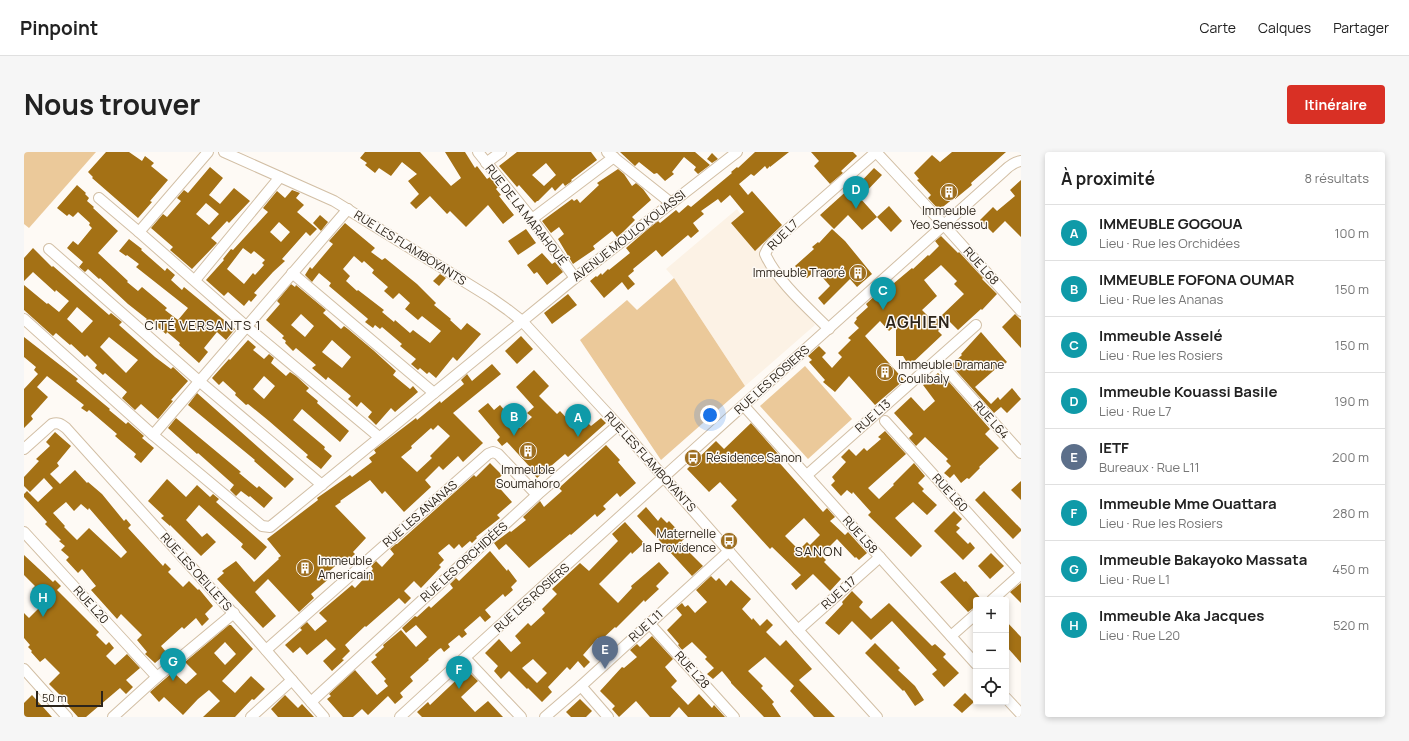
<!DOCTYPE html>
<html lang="fr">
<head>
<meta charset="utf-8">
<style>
  body { margin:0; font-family:Manrope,sans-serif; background:#f6f6f6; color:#222 }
  .controls { position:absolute; right:12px; bottom:12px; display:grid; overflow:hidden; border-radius:4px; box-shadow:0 2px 6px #0003 }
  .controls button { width:36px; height:36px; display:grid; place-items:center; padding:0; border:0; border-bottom:1px solid #e0e0e0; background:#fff; color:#222; font:20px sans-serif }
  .scale { position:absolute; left:12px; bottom:10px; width:67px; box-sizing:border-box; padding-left:4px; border:2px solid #2c241a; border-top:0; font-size:11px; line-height:14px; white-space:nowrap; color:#2c241a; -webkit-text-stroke:3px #fefaf5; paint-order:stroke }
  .you { position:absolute; left:686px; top:263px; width:14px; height:14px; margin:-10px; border:3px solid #fff; border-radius:50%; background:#1a73e8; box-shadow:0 0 0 6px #1a73e833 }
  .badge { display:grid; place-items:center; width:26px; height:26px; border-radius:50%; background:#d93025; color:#fff; font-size:13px; font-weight:700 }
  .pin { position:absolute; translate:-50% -33px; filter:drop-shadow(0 1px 2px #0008) }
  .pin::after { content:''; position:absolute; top:21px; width:14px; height:12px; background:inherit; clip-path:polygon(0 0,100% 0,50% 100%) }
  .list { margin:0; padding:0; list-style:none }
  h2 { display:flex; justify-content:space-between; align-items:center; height:52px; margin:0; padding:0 16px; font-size:17px }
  h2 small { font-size:13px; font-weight:400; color:#767676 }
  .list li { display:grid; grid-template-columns:26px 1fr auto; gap:12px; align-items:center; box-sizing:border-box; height:56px; padding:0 16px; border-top:1px solid #e0e0e0 }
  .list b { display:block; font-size:15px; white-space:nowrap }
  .list p { margin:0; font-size:13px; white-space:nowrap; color:#767676 }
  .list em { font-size:13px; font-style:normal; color:#767676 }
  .icon { flex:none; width:22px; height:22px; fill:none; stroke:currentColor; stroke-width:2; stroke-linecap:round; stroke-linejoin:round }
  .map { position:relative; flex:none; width:997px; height:565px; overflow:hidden; border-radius:4px }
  header { display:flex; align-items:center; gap:24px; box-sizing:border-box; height:56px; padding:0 20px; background:#fff; border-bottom:1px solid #e0e0e0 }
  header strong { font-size:19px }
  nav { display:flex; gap:22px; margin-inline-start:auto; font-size:14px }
  .intro { display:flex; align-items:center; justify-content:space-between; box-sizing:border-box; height:96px; padding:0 24px }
  h1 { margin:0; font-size:28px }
  .button { padding:10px 18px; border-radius:4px; background:#d93025; color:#fff; font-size:14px; font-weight:700 }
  main { display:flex; gap:24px; padding:0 24px }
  aside { flex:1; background:#fff; border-radius:4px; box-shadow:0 2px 6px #0003 }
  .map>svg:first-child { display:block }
  .built { fill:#fcf2e5 }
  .green { fill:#ebc99a }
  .building { fill:#a47115; fill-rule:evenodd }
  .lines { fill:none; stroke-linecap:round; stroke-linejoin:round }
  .street-casing { stroke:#d2bfa5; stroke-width:12 }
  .street { stroke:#fff; stroke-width:10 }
  .labels { text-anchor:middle; stroke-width:3; stroke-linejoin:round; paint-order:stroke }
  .poi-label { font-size:12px; fill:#2c241a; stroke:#fefaf5; text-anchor:start }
  .street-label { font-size:12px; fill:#2c241a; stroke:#fefaf5 }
  .neighbourhood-label { font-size:13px; letter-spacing:1px; fill:#2c241a; stroke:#fefaf5 }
  .district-label { font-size:16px; font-weight:bold; letter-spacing:1px; fill:#2c241a; stroke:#fefaf5 }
</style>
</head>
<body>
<header>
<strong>Pinpoint</strong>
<nav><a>Carte</a><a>Calques</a><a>Partager</a></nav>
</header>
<div class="intro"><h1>Nous trouver</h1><a class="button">Itinéraire</a></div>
<main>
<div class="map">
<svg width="997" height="565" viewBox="0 0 997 565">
  <rect width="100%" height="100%" fill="#fefaf5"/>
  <path class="built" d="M713 57 791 173 721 234 650 126 642 117Z"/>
  <g class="green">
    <path d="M0 0H72L5 76 0 72Z"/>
    <path d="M650 126 721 234 637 308 556 188 603 148 613 158Z"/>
    <path d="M781 214 828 267 784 307 736 254Z"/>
  </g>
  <g class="building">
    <path d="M82 0H105L118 9 121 4 130 11 127 14 144 28 126 49 128 50 114 66 68 26 69 25 64 20Z"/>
    <path d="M341 0H396L427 34 437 26 421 0H441L451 16 453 14 463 27 466 25 474 35 472 37 477 43 475 44 490 63 479 72 464 53 442 75 426 59 423 62 406 44 392 57 386 51 395 42 384 29 393 22 378 10 367 24 355 16 351 21 341 13 343 11 336 6Z"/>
    <path d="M493 0H567L573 8 547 28 548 29 541 34 539 31 531 39 528 35 514 49H513L511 51 495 33 493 35 475 14ZM522 11 532 23 520 34 508 23Z"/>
    <path d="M596 0H671L686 13 674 22 670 18 672 15 660 5 648 20 650 22 641 29 633 21 630 22 615 10 611 14Z"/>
    <path d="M731 0H765L746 15V14L743 17 741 14 730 24 727 22 715 32 724 43 728 39 758 73 731 99 707 71 720 60 706 43 697 51 694 47 677 59 680 62 669 71 675 79 667 86 664 83 638 105 632 98 609 117 610 119 604 124 611 132 604 138 598 130 580 146 566 129 572 124 573 125 577 121 578 123 584 117 585 118 606 101 602 96 624 77 634 69 636 71 652 58 655 61 664 53 667 55 708 21 707 20 713 15 714 16Z"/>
    <path d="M787 0H829L833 4 817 19 819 21 806 32 790 14 795 9Z"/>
    <path d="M928 0H982L947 31 948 33 931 47 930 46 915 58 904 46 907 43 893 28 895 27 890 21 908 3 916 10Z"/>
    <path d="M688 1 694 7 688 11 683 7Z"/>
    <path d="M186 15 199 26 185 43 196 52 210 36 226 49 205 71 203 69 187 86 193 91 168 117 146 98 149 95 127 76 139 62 143 65 157 49 153 46 160 38 164 41ZM182 51 195 62 185 73 172 62Z"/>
    <path d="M850 16 858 23 836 46 853 65 838 78 824 63 810 77 796 63 827 35 829 38Z"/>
    <path d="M594 17 600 22 608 34 612 31 619 37 627 48 608 65 611 68 599 80 593 85 588 79 569 94 571 97 549 112 534 87 540 82 535 75 527 81 518 69 548 47 550 49 553 47 556 51 575 33 573 31Z"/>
    <path d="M997 28V85L981 69 969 81 956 68 969 55 973 59 991 44 986 38Z"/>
    <path d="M53 33 62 41 61 42 65 46 63 49 70 55 69 56 94 79 74 101 104 129 103 130 114 139 118 135 143 156 141 158 154 168 164 156 112 115 115 112 103 103 102 104 95 99 105 87 118 97 117 98 141 119 143 116 151 123 147 128 158 138 160 135 211 177 202 188 193 180 180 196 184 200 175 211 155 193 156 191 143 180 142 182 130 172 128 173 122 168 123 167 104 152 76 126 75 127 64 117 61 120 55 115 59 110 43 96 49 89 54 93 68 76 65 73 66 71 54 60 49 65 45 62 43 64 33 56Z"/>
    <path d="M268 38 276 41 272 46 280 53 273 60 293 77 286 84 282 80 258 107 261 109 249 120 230 141 233 143 227 150 225 148 220 154 204 140 200 144 182 128 200 108 199 107 207 97 209 98 244 60 239 56 253 39 261 46ZM255 70 266 80 257 90 246 80ZM219 96 227 102 230 99 241 108 238 111 240 113 231 123 229 121 220 132 203 117Z"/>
    <path d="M865 54 878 69 867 80 853 65Z"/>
    <path d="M296 63 304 70 297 79 289 71Z"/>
    <path d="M321 71 351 96 347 100 358 108 361 106 393 132 412 151 410 153 427 167 426 168 437 178 443 171 457 182 433 209 429 205 412 226 405 220 403 222 396 216 394 218 387 212 392 207 376 194 378 192 358 175 356 177 351 173 349 176 341 170 344 167 343 166 305 134 307 131 295 121 288 130 281 123 286 115 288 117 309 92 305 89ZM330 104 338 111 340 109 350 118 348 121 364 135 360 139 369 147 375 141 386 151 381 157 394 168 398 164 417 179 406 191 389 178 386 181 371 168 370 170 358 160 360 158 334 138 333 139 322 129 326 124 319 117Z"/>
    <path d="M502 77 512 91 494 103 484 89Z"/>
    <path d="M808 77 821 89 848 122 833 135 826 127 800 153 794 146 806 134 792 118 783 126 771 114 790 97 788 95 794 90 795 91Z"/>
    <path d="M917 84 934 101 935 100 959 126 958 127 973 142 958 158 957 157 934 178 924 168 914 179 918 183 885 214 879 204H872V173L865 179 856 169 841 184 880 228 851 253 825 224 811 240 799 230 801 228 785 210 788 208 784 204 795 194 802 201 798 205 808 216 818 205 814 201 827 188 824 186 835 176 830 171 833 167 832 166 844 155 842 152 855 140 857 142 888 116 889 117 904 103 905 104 915 94 911 89ZM917 113 933 129 930 132 940 142 917 164 916 163 910 170 898 158 913 144 900 128Z"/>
    <path d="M9 96 28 115 29 114 85 163 87 161 98 170 95 173 131 205 147 217 149 215 164 229 147 248 149 249 134 267 117 252 111 258 98 246 103 240 81 221 79 223 71 216 73 213 63 203 61 205 47 192 46 193 32 181 29 184 0 158V133L23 152 24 151 35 160 45 149 32 138 31 140 9 120 0 129V106ZM53 155 69 169 58 181 43 167ZM85 185 114 208 102 221 76 195Z"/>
    <path d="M518 101 528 112 531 110 539 120 523 133 513 120 510 122 503 113Z"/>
    <path d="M416 122 422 126 415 134 409 129Z"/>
    <path d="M267 132 271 135 272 133 302 158 299 161 317 177 320 174 324 177 349 198 372 219 369 223 386 237 389 234 394 240 371 260 367 256 352 273 344 265 348 260 337 250 333 255 324 247 327 244 304 225 302 228 288 216 292 213 272 196 269 199 261 191 262 189 258 186 260 184 242 168 256 152 253 149ZM277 162 290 174 281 185 267 173ZM308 188 327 205 318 216 298 200Z"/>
    <path d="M544 142 553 153 528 172 520 161Z"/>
    <path d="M991 162 997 168V196L978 175Z"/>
    <path d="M957 180 983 210 977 215 976 213 951 235 967 252 974 245 976 248 988 236 997 247 983 261 977 255 970 261 927 213 938 203 937 202Z"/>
    <path d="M497 184 509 197 493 212 481 199Z"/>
    <path d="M0 185 54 227 52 229 86 257 85 258 102 272 104 270 120 284 118 286 130 296 117 311 110 305 112 302 91 284 93 282 65 258 63 260 57 256 60 253 23 224 13 235 24 245 7 264 9 267 0 276V237L14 222 10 218 12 215 0 205Z"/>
    <path d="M224 188 232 195 229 198 240 207 245 202 250 206 247 211 262 224 266 220 272 224 285 236 282 239 294 249 293 251 325 279 316 290 278 257 269 268 301 295 300 297 308 304 297 317 282 305 284 303 245 269 224 252 222 253 211 243 212 241 199 229 195 233 188 226 205 207 206 208ZM240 224 251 234 240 247 229 237Z"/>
    <path d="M468 212 477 222 429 261 459 291 439 310 434 304 419 318 415 314 401 328 407 335 380 360 361 339 358 342 346 328 316 349 317 350 311 354 342 386 329 400 331 402 319 413 316 410 303 421 307 425 287 442 290 446 275 460 244 427 231 440 252 464 239 476 193 427 200 421 198 419 212 409 230 430 255 407 254 406 257 404 243 387 294 348 293 346 326 323 328 325 348 310 345 306 352 301 350 298 392 266 393 268 416 249 417 251 440 232 437 228 443 222 448 229ZM414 273 426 284 406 304 408 306 393 320 377 305 388 296 387 294 407 276 409 278Z"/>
    <path d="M510 218 525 234 515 244 533 262 536 259 549 273 558 265 567 274 577 266 582 271 544 305 541 302 513 326 504 315 505 314 483 290 478 294 473 288 476 285 454 259 464 251 470 258 476 253 496 276 508 265 503 261 510 255 492 235Z"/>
    <path d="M914 221 916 223 918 222 966 277 961 282 975 296 955 315 956 316 945 327 943 326 937 331 930 322 926 326 920 321 927 314 922 309 924 307 901 285 892 294 885 286 889 282 870 261 887 245 900 259 911 249 899 233Z"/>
    <path d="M173 241 270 327 261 336 230 309 231 308 164 253Z"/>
    <path d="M152 266 217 320 215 321 233 336 235 334 249 346 240 356 226 344 225 345 217 339 212 344 206 338 210 333 174 301 173 302 144 276Z"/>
    <path d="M727 271 755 303 752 307 799 360 803 356 811 365 806 369 821 383 824 380 843 401 835 408 832 405 831 406 813 387 797 403 802 408 800 410 817 427 806 439 789 422 772 438 767 432 777 423 748 395 746 397 707 354 713 348 696 330 685 340 663 317 692 289 700 297ZM780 366 796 383 786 393 783 390 775 398 761 384Z"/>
    <path d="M861 279 882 302 844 336 855 347 870 333 869 332 890 311 901 324 894 331 900 337 898 339 913 353 903 363 889 350 871 366 898 394 887 405 844 363 847 360 829 340 828 342 823 338 817 344 807 333 811 329 808 325 822 310 817 305 825 297 832 304 840 296 843 299 857 287 854 285Z"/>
    <path d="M31 280 47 294 33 311 35 314 26 322 36 332 51 318 63 331 64 330 78 342 100 369 102 367 107 373 104 376 139 414 141 411 147 417 144 420 159 435 165 429 174 438 175 437 189 454 181 462 185 467 178 474 172 466 160 477 158 475 137 494 143 501 131 511 121 502 123 500 113 488 118 483 97 462 93 467 67 438 72 434 58 417 54 421 42 408 45 405 37 398 41 394 35 389 37 388 21 372 23 370 0 345V342L3 339 14 350 29 336 20 326 6 340 0 334V325L15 309 12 307 26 294 22 290ZM42 350 50 359 57 352 64 358 65 356 103 400 97 406 65 376 53 388 40 375 41 374 29 361Z"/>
    <path d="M582 293 596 308 594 310 612 331 596 345 593 341 579 354 582 357 573 365 571 362 547 383 546 382 505 416 482 392 475 398 470 391 486 379 487 380 502 368 499 365 516 349 520 355 538 339 535 336Z"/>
    <path d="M466 311 478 323 471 331 488 350 473 363 476 366 452 385 453 386 448 391 446 389 438 396 435 392 430 397 425 392 414 401 420 408 415 413 417 415 397 436 390 429 380 439 387 446 381 452 375 446 342 475 341 474 321 493 326 499 318 507 320 508 308 519 299 509 312 497 302 487 283 503 276 495 269 501 261 493 278 478 276 476 283 470 291 479 303 469 295 461 328 433 331 436 349 417 347 414 352 409 358 415 370 402 366 397 372 392H373L450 323 452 325Z"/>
    <path d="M143 327 162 345 173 333 186 345 189 342 195 347 192 350 243 395 231 408 217 395 219 392 175 353 162 368 178 385 183 381 192 390 177 404 146 373V374L137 366 140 364 124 349Z"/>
    <path d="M997 329V348L987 338Z"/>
    <path d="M960 339 997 377V379L989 387 951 348Z"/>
    <path d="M622 355 634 369 637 365 643 371 645 369 661 386 657 390 662 395 661 396 679 414 668 424 613 364Z"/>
    <path d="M930 359 938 367 932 373 936 376 932 380 944 392 946 390 951 396 939 408 910 379Z"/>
    <path d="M601 370 620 391 608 402 607 400 575 432 594 451 608 436 607 434 635 410 645 421 632 434 635 437 621 450 620 448 592 476 591 475 576 489 574 486 559 503 566 510 560 516 554 509 546 518 543 515 524 535 528 540 518 550 504 536 503 537 485 519 477 527 470 519 474 514 461 501 475 487 487 500 497 491 491 484 504 471 507 474 521 461 518 457 533 442 528 437 556 411 565 419 594 389 588 382ZM509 507 523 521 513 531 498 516Z"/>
    <path d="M466 399 483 419 484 417 493 429 487 435 489 438 481 445 479 442 461 458 467 465 461 470 456 464 440 478 443 482 438 486 435 483 424 492 426 495 420 500 417 496 415 497 404 507 405 508 386 525 389 529 376 541 379 545 371 552 364 544 344 563 338 557 329 565H319L303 547 307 544 305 542 331 518 353 543 364 534 360 529 362 527 347 510 353 505 351 503 360 495 359 493 377 478 392 495 403 485 392 473 382 481 378 476 391 464 393 465 405 454 407 456 429 436 426 432 432 426 435 429Z"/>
    <path d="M967 401 980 414 966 427 954 414Z"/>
    <path d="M0 403 29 430 31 428 37 434 33 438 75 480 72 483 82 493 85 490 90 496 82 504 91 513 103 502 116 516 102 528 109 535 102 542 96 536 62 565H54L45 555 46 554 38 545 25 532 36 521 21 506 16 510 7 500 8 499 4 495 6 493 0 486V461L5 466 22 449 8 437 11 434 0 423Z"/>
    <path d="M931 420 940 430 942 429 958 448H952V454L944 460 916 430Z"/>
    <path d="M687 424 692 429 695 426 702 434 707 428 727 447 718 457 728 468 729 466 736 474 743 467 749 473 742 480 756 494 762 488 788 517 775 528 811 565H790L766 539 770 534 741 505 724 519 739 534 737 536 750 550 748 552 757 565H740L707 531V530L698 519 689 527 683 522 690 516 681 507 683 505 668 490 658 498 654 493 655 492 643 478 658 463 652 456 658 451 661 455 664 453 671 461 683 450 672 438Z"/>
    <path d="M997 431V451L986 440Z"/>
    <path d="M828 439 839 450 835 455 847 467 865 451 908 494 911 492 922 502 919 505 935 521 920 535 908 522 913 518 868 469 847 488 828 469 815 483 801 471 819 452 818 450Z"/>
    <path d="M982 469 997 485V511L982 494Z"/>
    <path d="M205 473H207L229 497 198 529 211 541 227 524 241 537 230 548 228 547 211 565H179L196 549 185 538 174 547 159 563 140 545 135 550 126 540 149 520 162 532 173 522 161 510ZM201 490 212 502 201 513 190 501Z"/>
    <path d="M628 484 649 507 641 515 653 529 647 535 664 553 675 542 688 556 690 553 701 565H664L655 555 646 565H626L612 549 595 565 588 557 591 554 576 539 598 515 600 516 613 505 606 498 613 492 616 495Z"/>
    <path d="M851 491 876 516 874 518 891 534 900 548 891 554 880 538 879 539 841 501Z"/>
    <path d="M443 518 454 529 437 545 451 560 464 549 479 565H398L393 560 404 550 406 553Z"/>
    <path d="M941 541 950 550 938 561 929 553Z"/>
    <path d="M8 543 28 565H0V551Z"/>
    <path d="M261 543 274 556 278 552 290 565H254L247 557Z"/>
    <path d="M556 547 568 559 562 565H547L542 560Z"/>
  </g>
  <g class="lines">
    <defs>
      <g id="street">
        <path d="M200 0 310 49 467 146 484 158 498 169 594 273 774 478 853 565"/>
        <path d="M454 0 508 67 551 126"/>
        <path d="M583 0 647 51"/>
        <path d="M852 0 920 73 997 159"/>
        <path d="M462 11 477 0"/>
        <path d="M75 46 115 80 223 175 355 285"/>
        <path d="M508 67 590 5"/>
        <path d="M115 80 184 0"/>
        <path d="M25 97 175 229 298 333"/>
        <path d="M268 121 410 241"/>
        <path d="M171 128 256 25"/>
        <path d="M0 167 129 283 238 374 246 375 551 126 713 0"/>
        <path d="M805 177C784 156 753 129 741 102L744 96 748 91 852 0"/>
        <path d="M921 216 997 301"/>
        <path d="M720 254 952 512"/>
        <path d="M861 269 997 420"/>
        <path d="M129 283 324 57"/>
        <path d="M0 297 28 272C34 270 37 272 42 276L227 481 300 565"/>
        <path d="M783 323 952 173"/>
        <path d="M0 380 133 525"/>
        <path d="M968 448 997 422"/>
        <path d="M625 471 710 565"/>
        <path d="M774 478 856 405"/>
        <path d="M927 484 952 462"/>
        <path d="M242 498 464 302 469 300 474 302 513 343"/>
        <path d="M441 506 497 565"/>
        <path d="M0 517 43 565"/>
        <path d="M557 534 584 565"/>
        <path d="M982 546 997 562"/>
        <path d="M287 550 513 343 594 273"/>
        <path d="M89 565 133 525 210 461"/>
        <path d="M227 565 268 528"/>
        <path d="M376 565C576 381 778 200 980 19 985 14 990 10 997 9"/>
        <path d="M521 565 557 534 705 399"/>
      </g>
    </defs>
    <use href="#street" class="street-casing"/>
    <use href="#street" class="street"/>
  </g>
  <defs>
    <symbol id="building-disc" viewBox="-11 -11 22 22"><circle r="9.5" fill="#9e6f21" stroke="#fefaf5"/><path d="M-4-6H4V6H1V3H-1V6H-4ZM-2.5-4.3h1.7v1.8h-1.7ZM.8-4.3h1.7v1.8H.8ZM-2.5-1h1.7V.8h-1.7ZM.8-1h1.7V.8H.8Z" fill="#fff"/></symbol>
    <symbol id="bus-disc" viewBox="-11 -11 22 22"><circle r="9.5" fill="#9e6f21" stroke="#fefaf5"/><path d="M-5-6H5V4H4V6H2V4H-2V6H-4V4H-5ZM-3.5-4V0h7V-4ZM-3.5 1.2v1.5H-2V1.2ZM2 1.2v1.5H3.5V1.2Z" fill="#fff"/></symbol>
  </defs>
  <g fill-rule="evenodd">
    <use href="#building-disc" x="915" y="30" width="20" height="20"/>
    <use href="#building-disc" x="824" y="111" width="20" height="20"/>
    <use href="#building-disc" x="851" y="210" width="20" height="20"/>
    <use href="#building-disc" x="494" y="289" width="20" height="20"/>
    <use href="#bus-disc" x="659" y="296" width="20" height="20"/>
    <use href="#bus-disc" x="695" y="379" width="20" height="20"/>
    <use href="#building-disc" x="271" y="406" width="20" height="20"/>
  </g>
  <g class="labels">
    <g class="poi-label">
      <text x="925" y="63" text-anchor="middle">Immeuble<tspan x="925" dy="14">Yeo Senessou</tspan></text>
      <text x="821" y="125" text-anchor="end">Immeuble Traoré</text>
      <text x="874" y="217">Immeuble Dramane<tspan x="874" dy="14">Coulibaly</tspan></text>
      <text x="682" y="310">Résidence Sanon</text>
      <text x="504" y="322" text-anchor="middle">Immeuble<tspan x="504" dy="14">Soumahoro</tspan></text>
      <text x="692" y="386" text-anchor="end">Maternelle<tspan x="692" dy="14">la Providence</tspan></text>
      <text x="294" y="413">Immeuble<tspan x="294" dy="14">Americain</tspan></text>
    </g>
    <g class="street-label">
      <text transform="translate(502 63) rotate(52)" y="4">RUE DE LA MARAHOUÉ</text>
      <text transform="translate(759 83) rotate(-45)" y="4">RUE L7</text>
      <text transform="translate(605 84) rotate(-38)" y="4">AVENUE MOULO KOUASSI</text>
      <text transform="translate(386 96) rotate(32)" y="4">RUE LES FLAMBOYANTS</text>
      <text transform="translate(957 114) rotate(48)" y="4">RUE L68</text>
      <text transform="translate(748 228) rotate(-42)" y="4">RUE LES ROSIERS</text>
      <text transform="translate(849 264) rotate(-42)" y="4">RUE L13</text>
      <text transform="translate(967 268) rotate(48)" y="4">RUE L64</text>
      <text transform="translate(626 310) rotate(48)" y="4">RUE LES FLAMBOYANTS</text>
      <text transform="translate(926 341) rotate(48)" y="4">RUE L60</text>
      <text transform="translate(396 362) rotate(-41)" y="4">RUE LES ANANAS</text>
      <text transform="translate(836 383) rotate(48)" y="4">RUE L58</text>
      <text transform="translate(440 410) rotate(-42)" y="4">RUE LES ORCHIDÉES</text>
      <text transform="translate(172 420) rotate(48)" y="4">RUE LES OEILLETS</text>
      <text transform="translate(815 441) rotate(-42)" y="4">RUE L17</text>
      <text transform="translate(508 446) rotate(-42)" y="4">RUE LES ROSIERS</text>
      <text transform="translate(67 453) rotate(48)" y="4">RUE L20</text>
      <text transform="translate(622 474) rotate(-42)" y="4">RUE L11</text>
      <text transform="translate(668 518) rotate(48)" y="4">RUE L28</text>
    </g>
    <g class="neighbourhood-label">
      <text x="179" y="178">CITÉ VERSANTS 1</text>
      <text x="795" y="404">SANON</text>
    </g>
    <g class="district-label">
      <text x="894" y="176">AGHIEN</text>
    </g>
  </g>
</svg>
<div class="controls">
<button>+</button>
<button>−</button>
<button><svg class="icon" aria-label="locate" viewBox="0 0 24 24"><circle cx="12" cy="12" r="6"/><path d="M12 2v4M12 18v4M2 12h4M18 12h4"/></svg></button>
</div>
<div class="scale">50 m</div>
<div class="you"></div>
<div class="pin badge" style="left:554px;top:285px;background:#0f9aa8">A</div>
<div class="pin badge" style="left:490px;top:284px;background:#0f9aa8">B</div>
<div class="pin badge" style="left:859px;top:158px;background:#0f9aa8">C</div>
<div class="pin badge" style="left:832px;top:57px;background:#0f9aa8">D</div>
<div class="pin badge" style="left:581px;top:517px;background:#5c6f8a">E</div>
<div class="pin badge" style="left:435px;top:537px;background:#0f9aa8">F</div>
<div class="pin badge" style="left:149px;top:529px;background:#0f9aa8">G</div>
<div class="pin badge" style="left:19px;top:465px;background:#0f9aa8">H</div>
</div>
<aside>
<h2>À proximité<small>8 résultats</small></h2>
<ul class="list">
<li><span class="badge" style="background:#0f9aa8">A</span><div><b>IMMEUBLE GOGOUA</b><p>Lieu · Rue les Orchidées</p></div><em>100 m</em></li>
<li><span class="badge" style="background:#0f9aa8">B</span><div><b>IMMEUBLE FOFONA OUMAR</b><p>Lieu · Rue les Ananas</p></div><em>150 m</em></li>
<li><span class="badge" style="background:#0f9aa8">C</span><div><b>Immeuble Asselé</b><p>Lieu · Rue les Rosiers</p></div><em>150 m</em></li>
<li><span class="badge" style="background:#0f9aa8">D</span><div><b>Immeuble Kouassi Basile</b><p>Lieu · Rue L7</p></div><em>190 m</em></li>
<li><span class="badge" style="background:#5c6f8a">E</span><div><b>IETF</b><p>Bureaux · Rue L11</p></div><em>200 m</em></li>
<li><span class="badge" style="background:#0f9aa8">F</span><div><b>Immeuble Mme Ouattara</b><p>Lieu · Rue les Rosiers</p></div><em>280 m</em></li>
<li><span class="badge" style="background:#0f9aa8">G</span><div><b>Immeuble Bakayoko Massata</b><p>Lieu · Rue L1</p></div><em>450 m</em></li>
<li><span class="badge" style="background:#0f9aa8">H</span><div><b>Immeuble Aka Jacques</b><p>Lieu · Rue L20</p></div><em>520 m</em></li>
</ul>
</aside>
</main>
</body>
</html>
